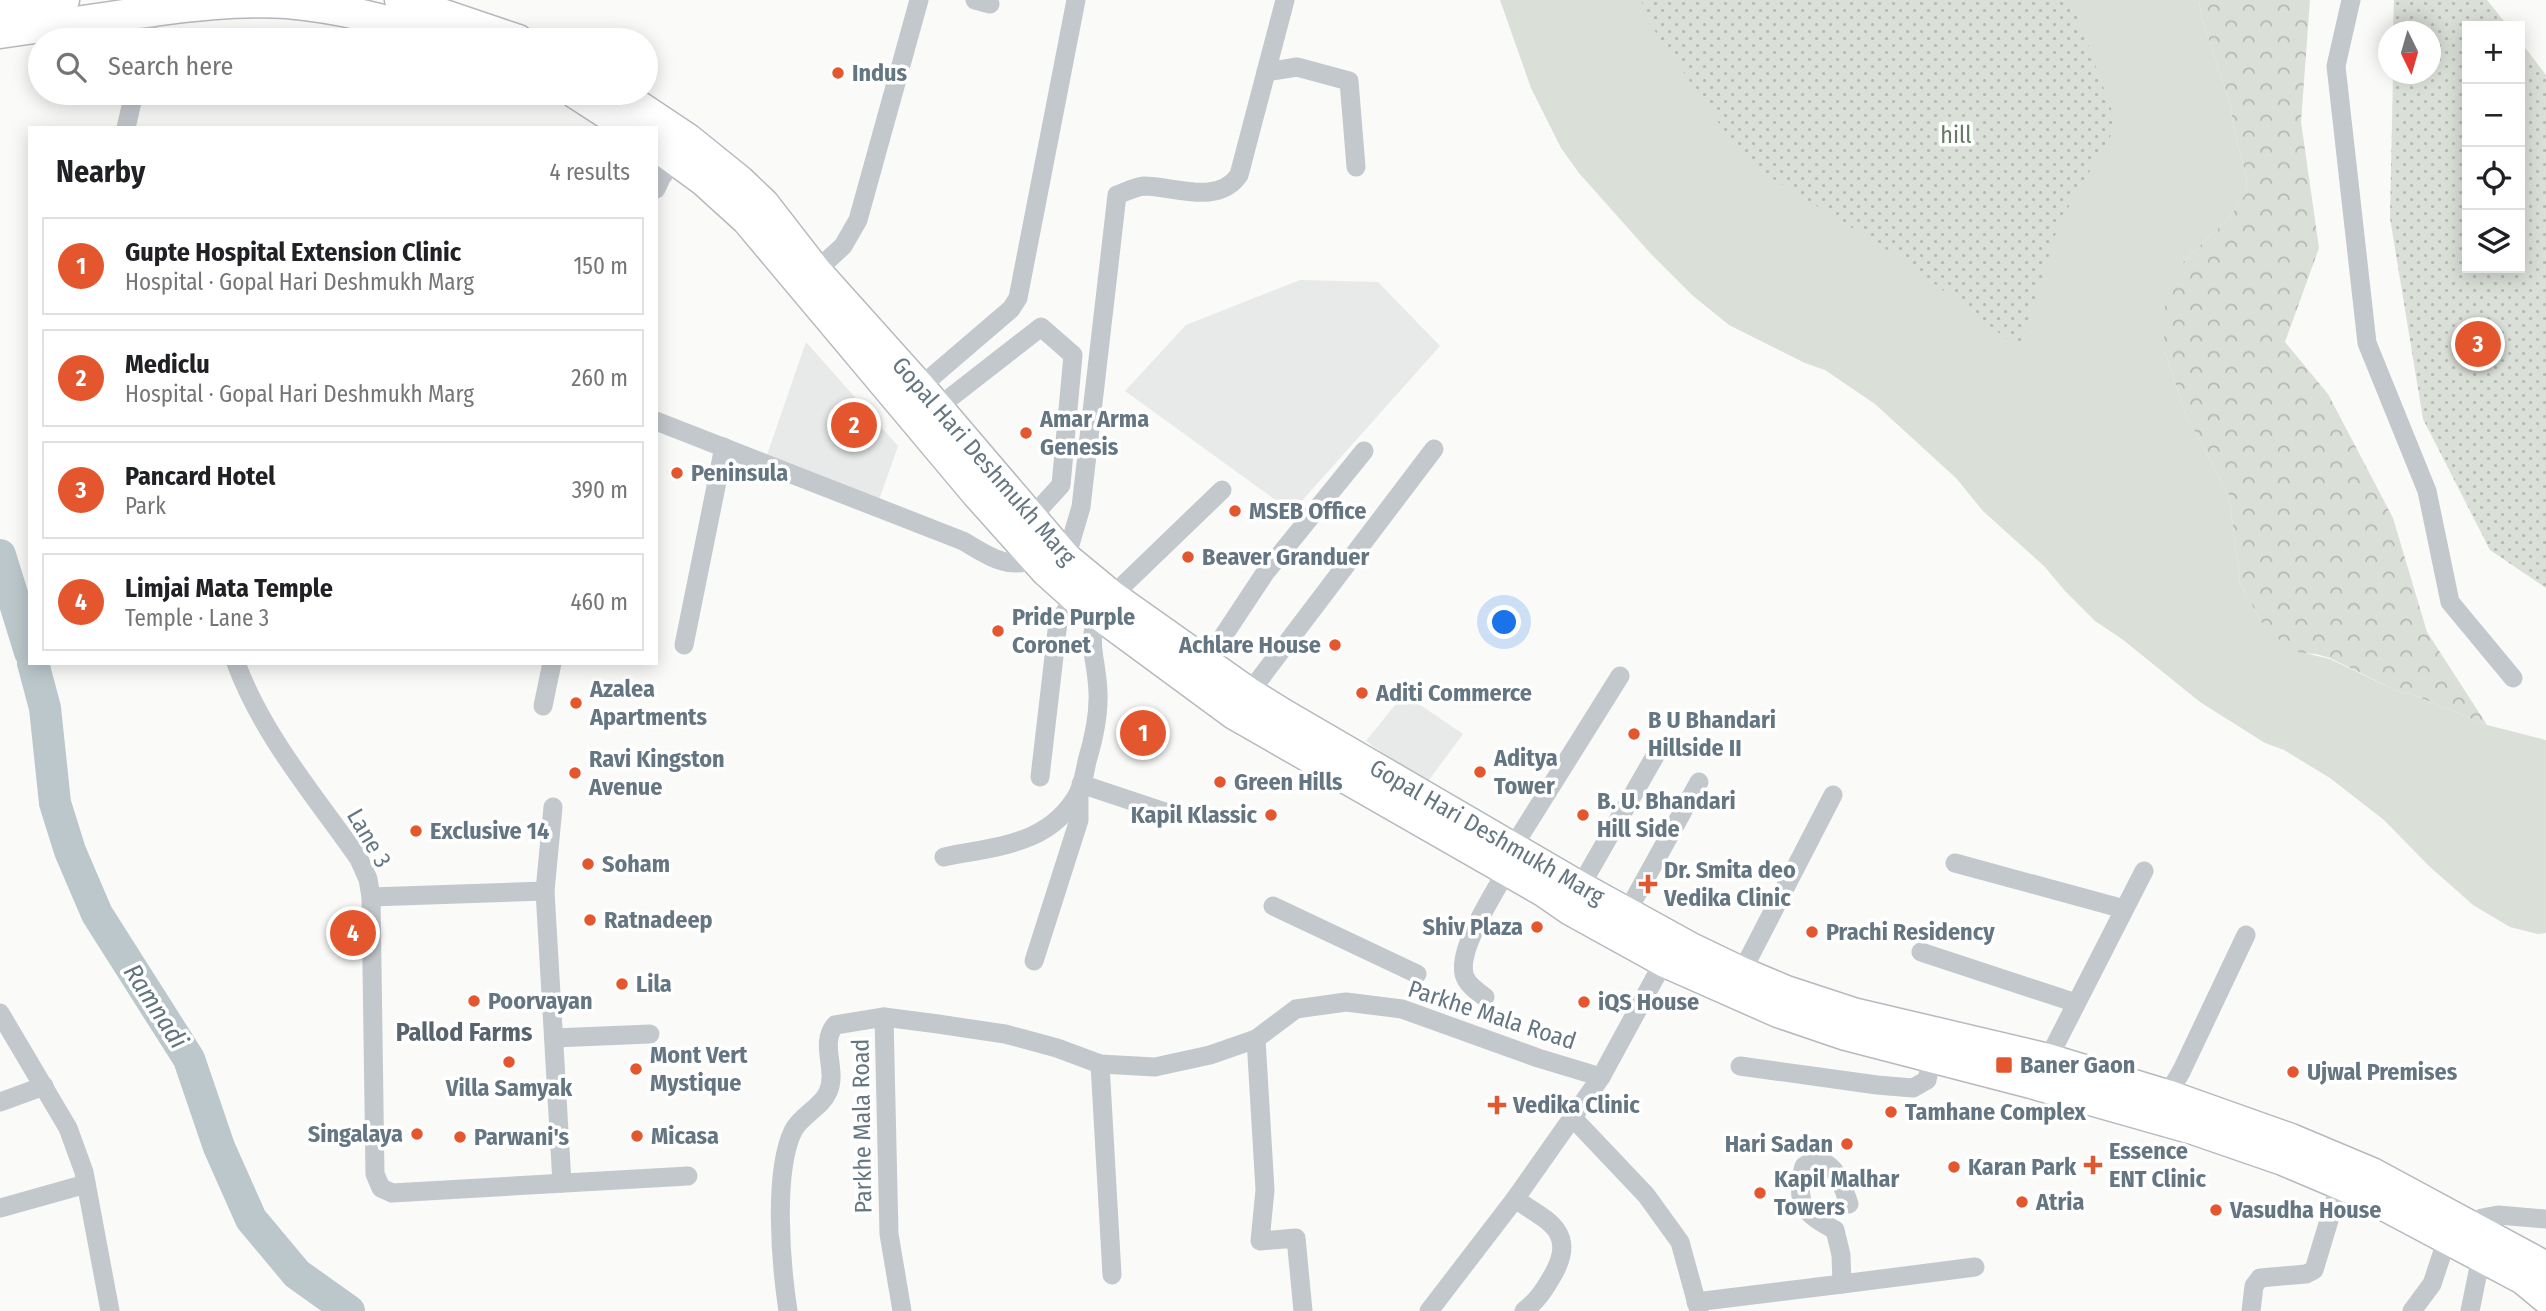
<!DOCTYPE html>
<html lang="en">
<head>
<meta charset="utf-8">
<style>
  body { margin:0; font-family:"Fira Sans Condensed",sans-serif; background:#f6f6f6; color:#202124 }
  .controls { position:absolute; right:21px; top:21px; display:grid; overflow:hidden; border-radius:0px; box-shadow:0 4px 18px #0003 }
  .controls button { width:63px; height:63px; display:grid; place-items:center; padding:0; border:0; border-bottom:2px solid #e0e0e0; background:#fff; color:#202124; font:35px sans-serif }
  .compass { position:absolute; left:2378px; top:21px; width:63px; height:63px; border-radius:50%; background:#fff; box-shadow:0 4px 18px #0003; rotate:175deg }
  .you { position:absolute; left:1505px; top:623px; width:24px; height:24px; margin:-18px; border:5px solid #fff; border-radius:50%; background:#1a73e8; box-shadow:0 0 0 10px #1a73e833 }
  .badge { display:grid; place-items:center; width:46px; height:46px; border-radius:50%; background:#e4572e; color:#fff; font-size:23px; font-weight:700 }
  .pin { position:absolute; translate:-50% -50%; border:4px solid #fff; box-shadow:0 2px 7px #0006 }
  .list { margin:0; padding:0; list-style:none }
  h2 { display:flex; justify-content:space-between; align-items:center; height:91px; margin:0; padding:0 28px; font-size:30px }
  h2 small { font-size:23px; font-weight:400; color:#757577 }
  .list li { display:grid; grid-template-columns:46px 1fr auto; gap:21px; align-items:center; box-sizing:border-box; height:98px; margin:0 14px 14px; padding:0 14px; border:2px solid #e0e0e0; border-radius:0px }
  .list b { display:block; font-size:26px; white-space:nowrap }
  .list p { margin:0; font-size:23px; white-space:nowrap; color:#757577 }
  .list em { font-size:23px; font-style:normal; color:#757577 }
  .icon { flex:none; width:38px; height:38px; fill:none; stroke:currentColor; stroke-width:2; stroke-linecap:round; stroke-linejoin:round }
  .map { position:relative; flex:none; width:2546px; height:1311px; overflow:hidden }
  .search { position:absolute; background:#fff; box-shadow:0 4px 18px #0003; left:28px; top:28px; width:630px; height:77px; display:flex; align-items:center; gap:18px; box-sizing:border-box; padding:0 24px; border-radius:38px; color:#757577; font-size:26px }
  .panel { position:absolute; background:#fff; box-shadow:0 4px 18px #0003; left:28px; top:126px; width:630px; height:539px; border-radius:0px }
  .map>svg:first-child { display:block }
  .built { fill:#e8e9e9 }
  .grass { fill:#dadfd7 }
  .forest { fill:url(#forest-crowns) }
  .park { fill:url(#park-dots) }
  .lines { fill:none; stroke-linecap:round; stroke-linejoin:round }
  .river { stroke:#bbc7cb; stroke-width:32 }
  .primary-casing { stroke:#b5babe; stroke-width:33 }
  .street { stroke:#c3c8cc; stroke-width:19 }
  .primary { stroke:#fff; stroke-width:30 }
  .poi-dot { fill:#e4572e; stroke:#fff; stroke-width:2.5 }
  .labels { text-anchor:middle; stroke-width:7; stroke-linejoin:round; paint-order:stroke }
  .poi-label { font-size:24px; font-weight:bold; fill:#657683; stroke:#fff; text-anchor:start }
  .park-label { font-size:24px; fill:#687a64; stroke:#fff }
  .street-label { font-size:24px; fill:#657683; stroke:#fff }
  .water-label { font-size:26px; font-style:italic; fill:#60757c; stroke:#fff }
  .neighbourhood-label { font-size:26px; font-weight:bold; fill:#57646e; stroke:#fff }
</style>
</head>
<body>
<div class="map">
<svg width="2546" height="1311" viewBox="0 0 2546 1311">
  <defs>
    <pattern id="forest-crowns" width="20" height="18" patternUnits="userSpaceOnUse" patternTransform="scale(1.75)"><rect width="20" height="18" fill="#dadfd7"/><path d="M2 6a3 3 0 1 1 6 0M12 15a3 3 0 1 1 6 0" fill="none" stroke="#b4b9b4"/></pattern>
    <pattern id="park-dots" width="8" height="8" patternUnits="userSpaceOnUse" patternTransform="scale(1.75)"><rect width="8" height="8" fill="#dadfd7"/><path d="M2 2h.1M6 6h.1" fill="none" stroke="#b4b9b4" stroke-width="1.8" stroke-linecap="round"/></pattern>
  </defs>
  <rect width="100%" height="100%" fill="#fafaf8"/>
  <g class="built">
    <path d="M1300 280 1378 282 1440 346 1292 512 1125 391 1186 325Z"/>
    <path d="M806 342 898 446 879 500 767 455Z"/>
    <path d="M1404 694 1463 734 1426 784 1366 741Z"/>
  </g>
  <path class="grass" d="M1500 0H2199L2202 19 2230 102 2234 130 2247 179 2245 195 2229 218 2182 263 2165 352 2185 413 2229 495 2240 583 2263 625 2300 652 2330 659 2397 691 2414 695 2487 725 2546 740V933L2538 934 2510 927 2473 905 2429 866 2384 820 2330 778 2284 750 2265 743 2200 702 2122 639 2095 621 2065 591 2045 567 1983 511 1956 478 1875 404 1825 370 1805 363 1729 325 1692 295 1651 254 1579 173 1561 148 1531 88Z"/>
  <path class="forest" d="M2199 0H2310L2301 122 2319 248 2285 342 2328 394 2393 518 2427 632 2487 725 2414 695 2397 691 2330 658 2316 654 2300 653 2274 636 2263 625 2240 583 2229 495 2185 413 2165 352 2163 320 2168 288 2182 263 2229 218 2245 195 2247 179 2234 130 2230 102 2202 19Z"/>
  <g class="park">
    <path d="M1641 0H2072L2117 125 2059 223 2020 349 1902 259 1746 162 1650 24Z"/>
    <path d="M2394 0H2487L2508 26H2467V268H2520V41L2546 75V588L2490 550 2423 419 2390 218 2393 74H2430V32L2393 31Z"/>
  </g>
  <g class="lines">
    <g class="river">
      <path d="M0 555 30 652"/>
      <path d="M33 663 45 708 55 803 70 851 97 914 189 1059 219 1147 251 1219 297 1274 349 1311"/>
    </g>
    <defs>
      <g id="primary">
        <path d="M400 0 518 40"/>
        <path d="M0 9 64 0"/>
        <path d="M0 33C46 26 92 20 138 13 187 6 237 0 287 3 343 8 397 22 449 40"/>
        <path d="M575 93 629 128"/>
        <path d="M619 93 688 139 740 181 764 204 816 271 920 387 1066 558 1112 596 1249 693 1283 714 1580 887 1689 947 1741 972 1786 991 1853 1013 2048 1059 2167 1095 2291 1139 2372 1173 2546 1267"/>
        <path d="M656 146 704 181 747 220 977 494 1046 571 1075 597 1234 714 1543 891 1569 909 1665 962 1778 1012 1846 1035 2031 1083 2193 1129 2283 1160 2361 1193 2523 1279 2546 1298"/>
      </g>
    </defs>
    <use href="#primary" class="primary-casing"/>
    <g class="street">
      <path d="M975 0 990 4"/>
      <path d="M2351 0 2336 66 2367 343 2427 491 2450 602 2513 678"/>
      <path d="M145 40 151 11"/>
      <path d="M1266 72 1297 67 1349 81 1356 167"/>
      <path d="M126 128 134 93"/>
      <path d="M656 189 661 178 675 158"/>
      <path d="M816 271 843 246 858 220 919 0"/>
      <path d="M920 387 1011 309 1018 298 1076 0"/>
      <path d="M937 408 1041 327 1073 355 1061 485 1031 518"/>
      <path d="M656 421 963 541C986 554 1008 572 1035 558"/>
      <path d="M1059 563 1066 558 1081 507 1117 195C1125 192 1135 187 1144 186 1174 186 1218 206 1239 175L1285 0"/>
      <path d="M684 645 724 447"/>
      <path d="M1206 662 1265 573 1364 451"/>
      <path d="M236 663C263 736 315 796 359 859L368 879 371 897 375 1174 381 1188 392 1193 688 1176"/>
      <path d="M1249 693 1434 449"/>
      <path d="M543 706 552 663"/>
      <path d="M1040 777 1058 622 1082 588"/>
      <path d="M1081 784 1174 815"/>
      <path d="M553 807 545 891 562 1183"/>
      <path d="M1513 847 1620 676"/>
      <path d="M944 857C997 846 1051 845 1079 792 1083 783 1085 771 1087 761 1094 738 1099 716 1098 692 1096 646 1080 638 1112 596L1222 490"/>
      <path d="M1955 863 2124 909"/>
      <path d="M1580 887 1655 756"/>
      <path d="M371 897 545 891"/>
      <path d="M1273 906 1417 974"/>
      <path d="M1627 912 1699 782"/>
      <path d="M1921 952 2076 1003"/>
      <path d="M1034 961 1079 820V791"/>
      <path d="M1737 981 1833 795"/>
      <path d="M1485 997C1478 992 1468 985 1465 977 1455 952 1494 894 1507 870"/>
      <path d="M0 1013 68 1128 84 1172 110 1311"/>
      <path d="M884 1017 889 1234 902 1311"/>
      <path d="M554 1038 650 1034"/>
      <path d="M1256 1039 1265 1190 1260 1241 1296 1238 1303 1311"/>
      <path d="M2048 1059 2144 871"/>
      <path d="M1100 1064 1112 1275"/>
      <path d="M1740 1066 1877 1085 1913 1088 1927 1080 1932 1057"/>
      <path d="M2167 1095 2181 1072 2246 935"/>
      <path d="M0 1102 44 1086"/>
      <path d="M1572 1117 1646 1195 1680 1242 1699 1311"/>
      <path d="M1515 1199C1546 1220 1577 1231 1554 1273 1545 1289 1538 1300 1524 1311"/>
      <path d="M0 1208 86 1184"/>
      <path d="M2471 1237 2482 1218 2498 1215 2546 1219"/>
      <path d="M1842 1284 1975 1267"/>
      <path d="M1696 1302 1842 1284 1841 1255 1835 1230C1804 1214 1794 1203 1804 1166 1832 1149 1842 1184 1849 1204"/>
      <path d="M788 1311C781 1265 773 1173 793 1131 801 1115 821 1108 828 1092 838 1070 819 1044 835 1025L884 1017 938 1024 1005 1034 1057 1048 1100 1064 1155 1067 1210 1055 1256 1039 1296 1009 1346 1002 1402 1009 1538 1058 1601 1077"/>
      <path d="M1429 1311 1515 1199 1601 1077 1669 952"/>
      <path d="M2251 1311 2254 1286 2260 1278 2306 1274 2314 1270 2340 1184"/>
      <path d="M2412 1311 2432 1284 2447 1239"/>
      <path d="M2470 1311 2481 1257"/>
    </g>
    <use href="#primary" class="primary"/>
  </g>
  <g class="poi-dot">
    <circle cx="838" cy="73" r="7"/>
    <circle cx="1026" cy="433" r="7"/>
    <circle cx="677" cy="473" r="7"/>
    <circle cx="1235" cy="511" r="7"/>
    <circle cx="1188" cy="557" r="7"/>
    <circle cx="998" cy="631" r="7"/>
    <circle cx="1335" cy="645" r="7"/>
    <circle cx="1362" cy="693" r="7"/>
    <circle cx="576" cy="703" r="7"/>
    <circle cx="1634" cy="734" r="7"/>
    <circle cx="1480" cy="772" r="7"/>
    <circle cx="575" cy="773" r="7"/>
    <circle cx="1220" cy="782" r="7"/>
    <circle cx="1271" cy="815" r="7"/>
    <circle cx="1583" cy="815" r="7"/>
    <circle cx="416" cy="831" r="7"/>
    <circle cx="588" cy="864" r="7"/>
    <path d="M1644.5 873.5h7v7h7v7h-7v7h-7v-7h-7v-7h7z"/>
    <circle cx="590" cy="920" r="7"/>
    <circle cx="1537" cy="927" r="7"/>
    <circle cx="1812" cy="932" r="7"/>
    <circle cx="622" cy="984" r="7"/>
    <circle cx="474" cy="1001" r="7"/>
    <circle cx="1584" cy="1002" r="7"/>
    <circle cx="509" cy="1062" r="7"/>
    <rect x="1995" y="1056" width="18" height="18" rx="3.5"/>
    <circle cx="636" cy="1069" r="7"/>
    <circle cx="2293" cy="1072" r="7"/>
    <path d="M1493.5 1094.5h7v7h7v7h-7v7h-7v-7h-7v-7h7z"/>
    <circle cx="1891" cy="1112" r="7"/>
    <circle cx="417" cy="1134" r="7"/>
    <circle cx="637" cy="1136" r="7"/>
    <circle cx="460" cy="1137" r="7"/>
    <circle cx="1847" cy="1144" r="7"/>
    <path d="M2089.5 1154.5h7v7h7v7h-7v7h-7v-7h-7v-7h7z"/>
    <circle cx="1954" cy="1167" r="7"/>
    <circle cx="1760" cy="1193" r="7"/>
    <circle cx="2022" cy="1202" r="7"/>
    <circle cx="2216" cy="1210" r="7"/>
  </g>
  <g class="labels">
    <g class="poi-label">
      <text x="852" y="81">Indus</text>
      <text x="1040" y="427">Amar Arma<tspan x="1040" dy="28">Genesis</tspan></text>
      <text x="691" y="481">Peninsula</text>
      <text x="1249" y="519">MSEB Office</text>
      <text x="1202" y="565">Beaver Granduer</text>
      <text x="1012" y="625">Pride Purple<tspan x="1012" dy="28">Coronet</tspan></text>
      <text x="1321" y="653" text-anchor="end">Achlare House</text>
      <text x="590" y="697">Azalea<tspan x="590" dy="28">Apartments</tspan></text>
      <text x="1376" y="701">Aditi Commerce</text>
      <text x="1648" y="728">B U Bhandari<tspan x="1648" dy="28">Hillside II</tspan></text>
      <text x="1494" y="766">Aditya<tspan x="1494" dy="28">Tower</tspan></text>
      <text x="589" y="767">Ravi Kingston<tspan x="589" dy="28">Avenue</tspan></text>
      <text x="1234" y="790">Green Hills</text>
      <text x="1597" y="809">B. U. Bhandari<tspan x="1597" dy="28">Hill Side</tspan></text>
      <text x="1257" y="823" text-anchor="end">Kapil Klassic</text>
      <text x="430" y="839">Exclusive 14</text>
      <text x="602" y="872">Soham</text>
      <text x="1664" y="878">Dr. Smita deo<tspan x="1664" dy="28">Vedika Clinic</tspan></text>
      <text x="604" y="928">Ratnadeep</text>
      <text x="1523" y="935" text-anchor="end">Shiv Plaza</text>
      <text x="1826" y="940">Prachi Residency</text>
      <text x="636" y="992">Lila</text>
      <text x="488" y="1009">Poorvayan</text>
      <text x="1598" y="1010">iQS House</text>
      <text x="650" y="1063">Mont Vert<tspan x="650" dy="28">Mystique</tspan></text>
      <text x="2020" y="1073">Baner Gaon</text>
      <text x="2307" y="1080">Ujwal Premises</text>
      <text x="509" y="1096" text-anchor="middle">Villa Samyak</text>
      <text x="1513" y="1113">Vedika Clinic</text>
      <text x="1905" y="1120">Tamhane Complex</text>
      <text x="403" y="1142" text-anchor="end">Singalaya</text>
      <text x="651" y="1144">Micasa</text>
      <text x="474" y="1145">Parwani's</text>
      <text x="1833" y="1152" text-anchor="end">Hari Sadan</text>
      <text x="2109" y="1159">Essence<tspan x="2109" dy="28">ENT Clinic</tspan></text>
      <text x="1968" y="1175">Karan Park</text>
      <text x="1774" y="1187">Kapil Malhar<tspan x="1774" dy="28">Towers</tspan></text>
      <text x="2036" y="1210">Atria</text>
      <text x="2230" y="1218">Vasudha House</text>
    </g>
    <g class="park-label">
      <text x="1956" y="143">hill</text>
    </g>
    <g class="street-label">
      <text transform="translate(984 461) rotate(49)" y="8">Gopal Hari Deshmukh Marg</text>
      <text transform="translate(1487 832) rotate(30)" y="8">Gopal Hari Deshmukh Marg</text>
      <text transform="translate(369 838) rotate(60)" y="8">Lane 3</text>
      <text transform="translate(1492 1015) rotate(18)" y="8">Parkhe Mala Road</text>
      <text transform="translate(862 1126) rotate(-91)" y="8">Parkhe Mala Road</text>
    </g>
    <g class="water-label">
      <text transform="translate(156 1006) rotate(57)" y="9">Ramnadi</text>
    </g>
    <g class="neighbourhood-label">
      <text x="464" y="1041">Pallod Farms</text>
    </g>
  </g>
</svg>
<div class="controls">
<button>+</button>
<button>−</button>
<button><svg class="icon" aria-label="locate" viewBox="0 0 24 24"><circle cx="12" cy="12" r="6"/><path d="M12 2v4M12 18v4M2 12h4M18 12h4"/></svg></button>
<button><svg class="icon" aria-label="layers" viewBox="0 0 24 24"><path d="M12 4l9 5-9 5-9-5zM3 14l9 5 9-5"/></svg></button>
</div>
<svg class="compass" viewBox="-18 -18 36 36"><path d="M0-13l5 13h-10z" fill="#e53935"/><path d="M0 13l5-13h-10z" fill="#757577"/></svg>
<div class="you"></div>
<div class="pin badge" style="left:1143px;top:733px">1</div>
<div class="pin badge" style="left:854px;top:425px">2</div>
<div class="pin badge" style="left:2478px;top:344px">3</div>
<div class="pin badge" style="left:353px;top:933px">4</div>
<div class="search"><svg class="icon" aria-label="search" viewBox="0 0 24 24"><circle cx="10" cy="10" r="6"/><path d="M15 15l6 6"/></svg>Search here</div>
<section class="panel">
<h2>Nearby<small>4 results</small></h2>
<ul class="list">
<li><span class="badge">1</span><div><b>Gupte Hospital Extension Clinic</b><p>Hospital · Gopal Hari Deshmukh Marg</p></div><em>150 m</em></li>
<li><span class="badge">2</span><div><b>Mediclu</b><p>Hospital · Gopal Hari Deshmukh Marg</p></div><em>260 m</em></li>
<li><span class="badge">3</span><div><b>Pancard Hotel</b><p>Park</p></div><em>390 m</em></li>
<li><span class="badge">4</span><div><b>Limjai Mata Temple</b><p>Temple · Lane 3</p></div><em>460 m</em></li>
</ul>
</section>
</div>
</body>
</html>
